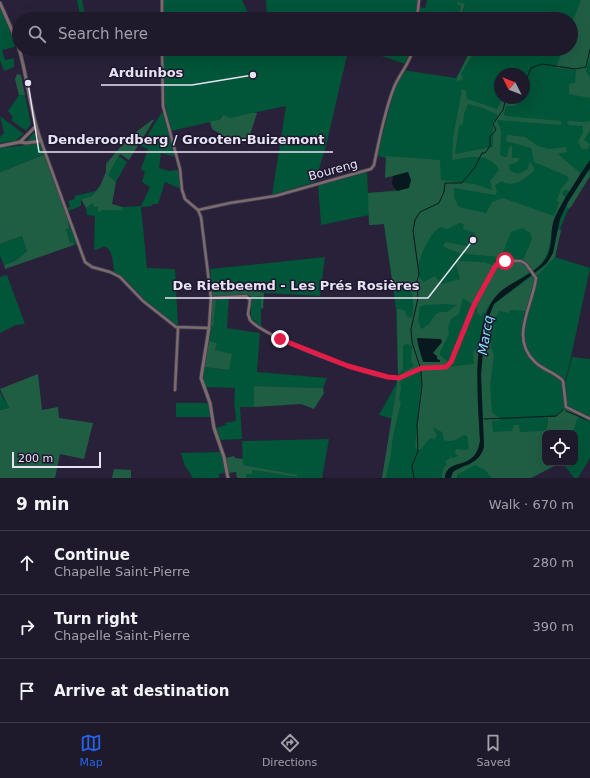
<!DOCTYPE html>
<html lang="en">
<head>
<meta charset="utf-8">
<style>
  body { margin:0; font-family:"DejaVu Sans",sans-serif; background:#2b2637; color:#f1f3f6 }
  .controls { position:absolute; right:12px; bottom:12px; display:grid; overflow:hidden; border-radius:8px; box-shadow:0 4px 16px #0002 }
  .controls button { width:36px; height:36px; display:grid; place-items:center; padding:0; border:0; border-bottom:1px solid #3c3847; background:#1e192b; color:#f1f3f6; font:20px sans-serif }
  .compass { position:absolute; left:494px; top:68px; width:36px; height:36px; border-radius:50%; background:#1e192b; box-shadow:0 4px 16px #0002; rotate:312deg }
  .scale { position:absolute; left:12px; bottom:10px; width:89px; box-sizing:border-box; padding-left:4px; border:2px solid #e7e3f3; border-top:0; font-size:11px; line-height:14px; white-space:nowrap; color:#e7e3f3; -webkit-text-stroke:3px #1e172f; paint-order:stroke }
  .stop { position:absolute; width:12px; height:12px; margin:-9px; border:3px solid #e11d48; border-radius:50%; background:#fff }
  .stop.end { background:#e11d48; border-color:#fff; box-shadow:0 1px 4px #0008 }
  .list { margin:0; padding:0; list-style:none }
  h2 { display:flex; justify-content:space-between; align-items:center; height:52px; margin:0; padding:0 16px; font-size:17px }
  h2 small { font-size:13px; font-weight:400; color:#a1a0a9 }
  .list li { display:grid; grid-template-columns:26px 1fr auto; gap:12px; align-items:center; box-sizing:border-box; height:64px; padding:0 16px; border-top:1px solid #3c3847 }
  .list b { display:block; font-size:15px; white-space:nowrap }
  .list p { margin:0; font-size:13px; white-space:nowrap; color:#a1a0a9 }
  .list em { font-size:13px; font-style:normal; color:#a1a0a9 }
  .icon { flex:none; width:22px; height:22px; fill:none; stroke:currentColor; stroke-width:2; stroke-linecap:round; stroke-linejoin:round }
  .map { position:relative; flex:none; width:590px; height:478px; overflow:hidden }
  .search { position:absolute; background:#1e192b; box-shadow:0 4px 16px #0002; left:12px; right:12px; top:12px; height:44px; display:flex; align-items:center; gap:10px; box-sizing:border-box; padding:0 14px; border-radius:22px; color:#a1a0a9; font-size:15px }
  .sheet { height:244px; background:#1e192b }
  nav { display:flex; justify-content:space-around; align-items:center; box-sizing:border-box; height:56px; border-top:1px solid #3c3847; background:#1e192b; font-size:11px; color:#a1a0a9 }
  nav a { display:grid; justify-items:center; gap:2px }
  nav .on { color:#2563eb }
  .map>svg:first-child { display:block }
  .green { fill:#015538; fill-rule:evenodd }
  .forest { fill:#205e44; fill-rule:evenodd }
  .water { fill:#07191e }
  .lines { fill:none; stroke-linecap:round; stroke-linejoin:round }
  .stream { stroke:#07191e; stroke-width:1 }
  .minor-casing { stroke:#433c53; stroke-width:4 }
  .tertiary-casing { stroke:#433c53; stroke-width:4.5 }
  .minor { stroke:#7b6b6b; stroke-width:2.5 }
  .tertiary { stroke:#7b6b6b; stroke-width:3 }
  .route { stroke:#e11d48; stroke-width:5 }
  .labels { text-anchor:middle; stroke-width:3; stroke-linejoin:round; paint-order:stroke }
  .street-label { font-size:12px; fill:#e7e3f3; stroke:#1e172f }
  .water-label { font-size:13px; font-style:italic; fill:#84e2fb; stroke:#1e172f }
  .leader { fill:none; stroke:#e7e3f3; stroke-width:1.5 }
  .callout-dot { fill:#e7e3f3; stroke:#1e172f; stroke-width:1.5 }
  .callout-label { font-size:13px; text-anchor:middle; font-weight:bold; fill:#e7e3f3; stroke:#1e172f; stroke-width:3; stroke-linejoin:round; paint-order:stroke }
</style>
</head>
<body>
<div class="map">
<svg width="590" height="478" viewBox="0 0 590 478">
  <rect width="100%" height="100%" fill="#282139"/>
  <g class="green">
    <path d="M77 0H82L85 15 80 16Z"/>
    <path d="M164 0H242L251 19H164Z"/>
    <path d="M266 0H418L415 19H265L267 18Z"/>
    <path d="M427 0H590V176L569 208 560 229 561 230 555 257 590 268 569 366 564 384V401L566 409 590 421V458L578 478H574L564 465H556L531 478H382L393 419 379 415 396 384 398 375 396 309 384 224 369 225V215L321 225 318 184 367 172 368 193 400 190 386 156V158L377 156 394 90 403 70 456 78 471 49H571V19H460L465 5 461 6 457 19 425 15 424 19H429H418L419 7 425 8ZM500 74H524V98H500ZM545 433H575V463H545Z"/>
    <path d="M0 6 12 33 15 47 2 50 5 60 14 58V67L4 71 0 61Z"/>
    <path d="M164 49H351L348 51 326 146 315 182 272 195 286 106 230 118 221 116 219 120 171 131 163 95Z"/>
    <path d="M361 49H411L405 64Z"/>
    <path d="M19 95H25L31 124 26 131 11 120 13 117 8 111Z"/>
    <path d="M162 112 165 116 175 157 161 153 159 168 169 171 178 170 181 189 165 182 158 204H152V206L141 207 147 268 175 269 178 326 151 307 126 280 114 272C113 265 113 245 102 247 100 248 98 250 94 250L95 216 87 215 86 208 93 203 101 210H121L122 207 141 206 150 187 142 182 145 172 141 169 148 149 141 146Z"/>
    <path d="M0 116 21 132 24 134 15 141 0 143V137L4 133Z"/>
    <path d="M33 133 37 134 38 140 27 141Z"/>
    <path d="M41 143 46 154 0 172V148Z"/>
    <path d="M119 156 127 162 116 182 108 175Z"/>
    <path d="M96 191 92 196 81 199V206L68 211 67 208 70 207 68 201 75 199 74 196Z"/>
    <path d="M70 221 77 244 74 245 73 242 70 243 66 229 69 227 68 222Z"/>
    <path d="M22 236 27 251 15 261 4 265 0 256V244Z"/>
    <path d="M325 257 320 296 264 293 253 290 212 292 210 269Z"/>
    <path d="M7 275 25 324 16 325 0 333V277Z"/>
    <path d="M251 296H261V324L263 329 251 318Z"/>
    <path d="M229 297 227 328 260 333 257 372 327 378 323 388 254 386V407H240L242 439 220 440 215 428 226 425 225 423 236 421 235 407H234L235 388 205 387 203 377 204 367 228 370 215 350 216 343 209 341 216 300Z"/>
    <path d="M572 357 590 359V417L567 406 565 384Z"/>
    <path d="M0 392 9 408 0 410Z"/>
    <path d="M176 403H209L211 417H176Z"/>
    <path d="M329 439 322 478H246V474L252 470 297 477 298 476 243 465 242 441Z"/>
    <path d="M221 452 226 473 219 474V478H193L184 464 181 453Z"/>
  </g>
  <g class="forest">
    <path d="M581 0H590V58L586 71 590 78V98L569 94V84L575 83 576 70 556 68 563 49H571V26Z"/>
    <path d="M458 2 465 4 460 19H424V15L457 19 461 6 457 4Z"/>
    <path d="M471 49H476L461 74 463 78 462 80 457 81V78Z"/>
    <path d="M17 74 21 75 25 95H19L15 79Z"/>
    <path d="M462 89 466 91 467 99 497 109 503 98H516L519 101 515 106H506L504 115 506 116 561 121V125L497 120 501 131 500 155 504 157H507L509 147 512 146V158H520L517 162 509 165 510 171 518 174 528 169 529 163H531L535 170C525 178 514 189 502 181L495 185 497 192 495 195 454 188V197L459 207 486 213 492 202 503 198 554 216 559 203 557 200 561 189 569 179 567 176 534 162 531 148 506 141 507 135 525 137 538 146 549 149 566 147 567 152 558 154 579 172 580 175 570 193 568 190H564L562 193 566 199C562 205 557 212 555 218 547 241 555 253 533 271L523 260 532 239 530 233 523 228 511 232 502 255 498 257C485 255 451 255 443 245L446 242 470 247 475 233 463 229 464 224 460 223 447 229 440 227C430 232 416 262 418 274 419 277 422 280 423 282L435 276 441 284 460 279 455 261 484 262 492 265 518 262 525 265 530 272C514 284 493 293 485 313L483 312 481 316 477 313V308L463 298 459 314 451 319 448 328 449 334 440 352V355L447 361 445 366 422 368 401 377 403 373 414 366 411 361 412 346 408 344 403 345V369L398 375 397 309H401L405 311 406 315 410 318 413 315V296L408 286 394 292 384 224 369 225 368 193 397 191 409 187 408 172 385 178 386 156 440 160 441 180 474 184 492 190 490 181 499 170C490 152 469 157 452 160L453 138ZM468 104 483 108 498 115 497 120 493 121V145L492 147 455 154 459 126 463 124 464 114ZM443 304 457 305 447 312C430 310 436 324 421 329L418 320 420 307 424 305Z"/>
    <path d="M251 113H257L249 138 221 143 222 135 212 129 210 121 219 120 223 115 230 118Z"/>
    <path d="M152 120H154L129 160 120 154 108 175 116 182 112 204 122 207V210H101L100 213 98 211V207H94L93 203 86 208 81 199 92 196 100 186 106 172V164L116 152 131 136Z"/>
    <path d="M569 121 583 122 590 121V130L584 140 590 144 588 149H582L578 142 583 132V126L569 125 567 123Z"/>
    <path d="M46 154 70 221 68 222 69 228 66 229 70 243 73 242 74 245 5 269 4 265 15 261 27 251 22 236 0 244V172Z"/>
    <path d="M588 170 590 176 571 207 568 209 567 206 568 202Z"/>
    <path d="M558 229 561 230 555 257 538 275H536L535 274C559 257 549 250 558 229Z"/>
    <path d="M532 276 535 279 526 311 511 310 508 313 500 311 496 316 490 329V343L494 356 490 386 492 412 501 420 492 421 493 432 512 431 514 425H519L520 432 542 431 546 430 548 423V417H556L560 411 566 409 581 416 577 419 573 433H545V463H565L556 465 531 478H492L485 470 475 465 457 475V478H451L452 472 471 464 484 447 481 375 485 326 494 304Z"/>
    <path d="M253 290 264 293 263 309 261 308V296L252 297 246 294 225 296V299L216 300 213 327 211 326 212 292Z"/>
    <path d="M209 341 217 343 215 350 232 354 229 370 204 367Z"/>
    <path d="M477 342H480L477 369 480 441C475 473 447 456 445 478H442L443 469 447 464 445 462 451 457 453 458 458 456 455 453 456 449 466 450 469 448 467 436 464 435C457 439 452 443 444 440L442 432 434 428 433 429 437 435 435 439 430 438 421 449 418 450 415 447 422 370 474 364 473 351 477 348Z"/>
    <path d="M38 374 42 410 58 407 59 418 93 423 84 459 60 454 55 478H0V410L9 408 0 389Z"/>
    <path d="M400 378 401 388 399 400 401 402C397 419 392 436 391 453 390 462 387 470 386 478H382L398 379Z"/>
    <path d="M254 386 323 388 324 393 314 409 301 404 254 407Z"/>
    <path d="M234 456 235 458 243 459V465L298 475 297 477 252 470V474H246V478H237L236 472 228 473 226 458Z"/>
    <path d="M114 469 131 470V478H112Z"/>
  </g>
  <g class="water">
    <path d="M590 160V168L568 202 560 219 553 253 547 263 494 304 485 326 481 375 484 447C479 465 465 463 453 472L451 478H445C447 456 475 473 480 441 478 404 470 322 498 294 510 281 536 275 546 258 554 246 549 230 555 217 564 198 578 178 590 160Z"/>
    <path d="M408 172 411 180 409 188 397 191 392 184 393 176Z"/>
    <path d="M417 338 441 339 442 342 433 353 437 356V359L440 360V362H423C421 354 418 347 417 338Z"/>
  </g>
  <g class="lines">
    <g class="stream">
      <path d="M524 85 531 68 542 64 575 69 586 67 590 49"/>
      <path d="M420 367 412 342 411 329 418 298 417 281 419 274 413 231 415 220 420 212 439 203 444 192 445 183H462L475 167 482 153H485L490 146V137L496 130 493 124 503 110 506 98"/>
      <path d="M566 411 590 421"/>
      <path d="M484 419 556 416 563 410"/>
      <path d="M414 478 412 466 418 451 417 425 422 385 421 371"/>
    </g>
    <defs>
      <g id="minor">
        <path d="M162 19V0"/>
        <path d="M417 19 419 0"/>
        <path d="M41 141 85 262 92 267 110 272 120 277 143 301 176 327 209 328 211 298 201 217 198 210 185 199 182 190 180 169 163 106 162 49"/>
        <path d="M198 210 230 203 275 196 371 169 374 165C379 140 384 114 393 90 398 75 410 64 413 49"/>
        <path d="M211 298 246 296 250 300 248 314 250 320C263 337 377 381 399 378 406 377 412 371 418 369 426 366 437 367 446 367L449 365 472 307 496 265 505 261H521L526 264 536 278C533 306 509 337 535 362 543 370 556 373 563 381L566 407 590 419"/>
        <path d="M175 390 178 328"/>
      </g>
      <g id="tertiary">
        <path d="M0 3C7 19 15 35 20 52 28 81 30 112 41 141L26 143 20 142"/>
        <path d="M0 146 20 142 36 126"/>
        <path d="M209 328 201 378 210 403 214 428 224 457 228 478"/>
      </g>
    </defs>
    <use href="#minor" class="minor-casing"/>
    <use href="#tertiary" class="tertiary-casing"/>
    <use href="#minor" class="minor"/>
    <use href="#tertiary" class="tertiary"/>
  </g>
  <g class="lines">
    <path class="route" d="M280 339 348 366 388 377 399 378 422 368 446 367 451 362 475 303 496 265 505 261"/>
  </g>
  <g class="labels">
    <g class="street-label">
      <text transform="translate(333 170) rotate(-15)" y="4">Boureng</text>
    </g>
    <g class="water-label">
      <text transform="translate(485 335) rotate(-81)" y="5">Marcq</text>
    </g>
  </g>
  <path class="leader" d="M253 75L192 85H101M28 83L39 152H333M473 240L428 298H165"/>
  <g class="callout-dot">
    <circle cx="253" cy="75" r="4"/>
    <circle cx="28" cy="83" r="4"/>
    <circle cx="473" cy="240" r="4"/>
  </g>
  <g class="callout-label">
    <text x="146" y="77">Arduinbos</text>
    <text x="186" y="144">Denderoordberg / Grooten-Buizemont</text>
    <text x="296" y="290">De Rietbeemd - Les Prés Rosières</text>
  </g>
</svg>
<div class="controls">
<button><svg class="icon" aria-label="locate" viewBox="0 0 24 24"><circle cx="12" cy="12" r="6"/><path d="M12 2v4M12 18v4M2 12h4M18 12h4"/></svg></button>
</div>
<svg class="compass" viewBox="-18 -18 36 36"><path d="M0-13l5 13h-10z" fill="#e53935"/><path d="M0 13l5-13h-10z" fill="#a1a0a9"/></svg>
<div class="scale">200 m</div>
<div class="stop" style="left:505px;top:261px"></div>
<div class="stop end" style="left:280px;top:339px"></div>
<div class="search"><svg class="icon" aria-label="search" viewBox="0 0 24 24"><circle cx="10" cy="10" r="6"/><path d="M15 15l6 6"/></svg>Search here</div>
</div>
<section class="sheet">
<h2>9 min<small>Walk · 670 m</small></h2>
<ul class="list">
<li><svg class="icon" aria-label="ahead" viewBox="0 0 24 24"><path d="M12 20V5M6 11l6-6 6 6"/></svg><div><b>Continue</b><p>Chapelle Saint-Pierre</p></div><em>280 m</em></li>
<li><svg class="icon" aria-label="right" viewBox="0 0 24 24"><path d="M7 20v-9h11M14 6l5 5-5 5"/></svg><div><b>Turn right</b><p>Chapelle Saint-Pierre</p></div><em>390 m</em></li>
<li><svg class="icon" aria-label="arrive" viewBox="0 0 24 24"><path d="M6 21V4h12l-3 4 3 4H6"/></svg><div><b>Arrive at destination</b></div></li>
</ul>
</section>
<nav>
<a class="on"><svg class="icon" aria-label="map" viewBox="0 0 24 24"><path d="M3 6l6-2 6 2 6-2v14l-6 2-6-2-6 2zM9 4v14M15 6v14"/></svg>Map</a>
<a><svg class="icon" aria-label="directions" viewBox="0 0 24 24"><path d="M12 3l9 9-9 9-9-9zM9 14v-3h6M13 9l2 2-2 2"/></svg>Directions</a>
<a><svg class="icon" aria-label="saved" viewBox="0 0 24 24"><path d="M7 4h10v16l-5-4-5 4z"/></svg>Saved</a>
</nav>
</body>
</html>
